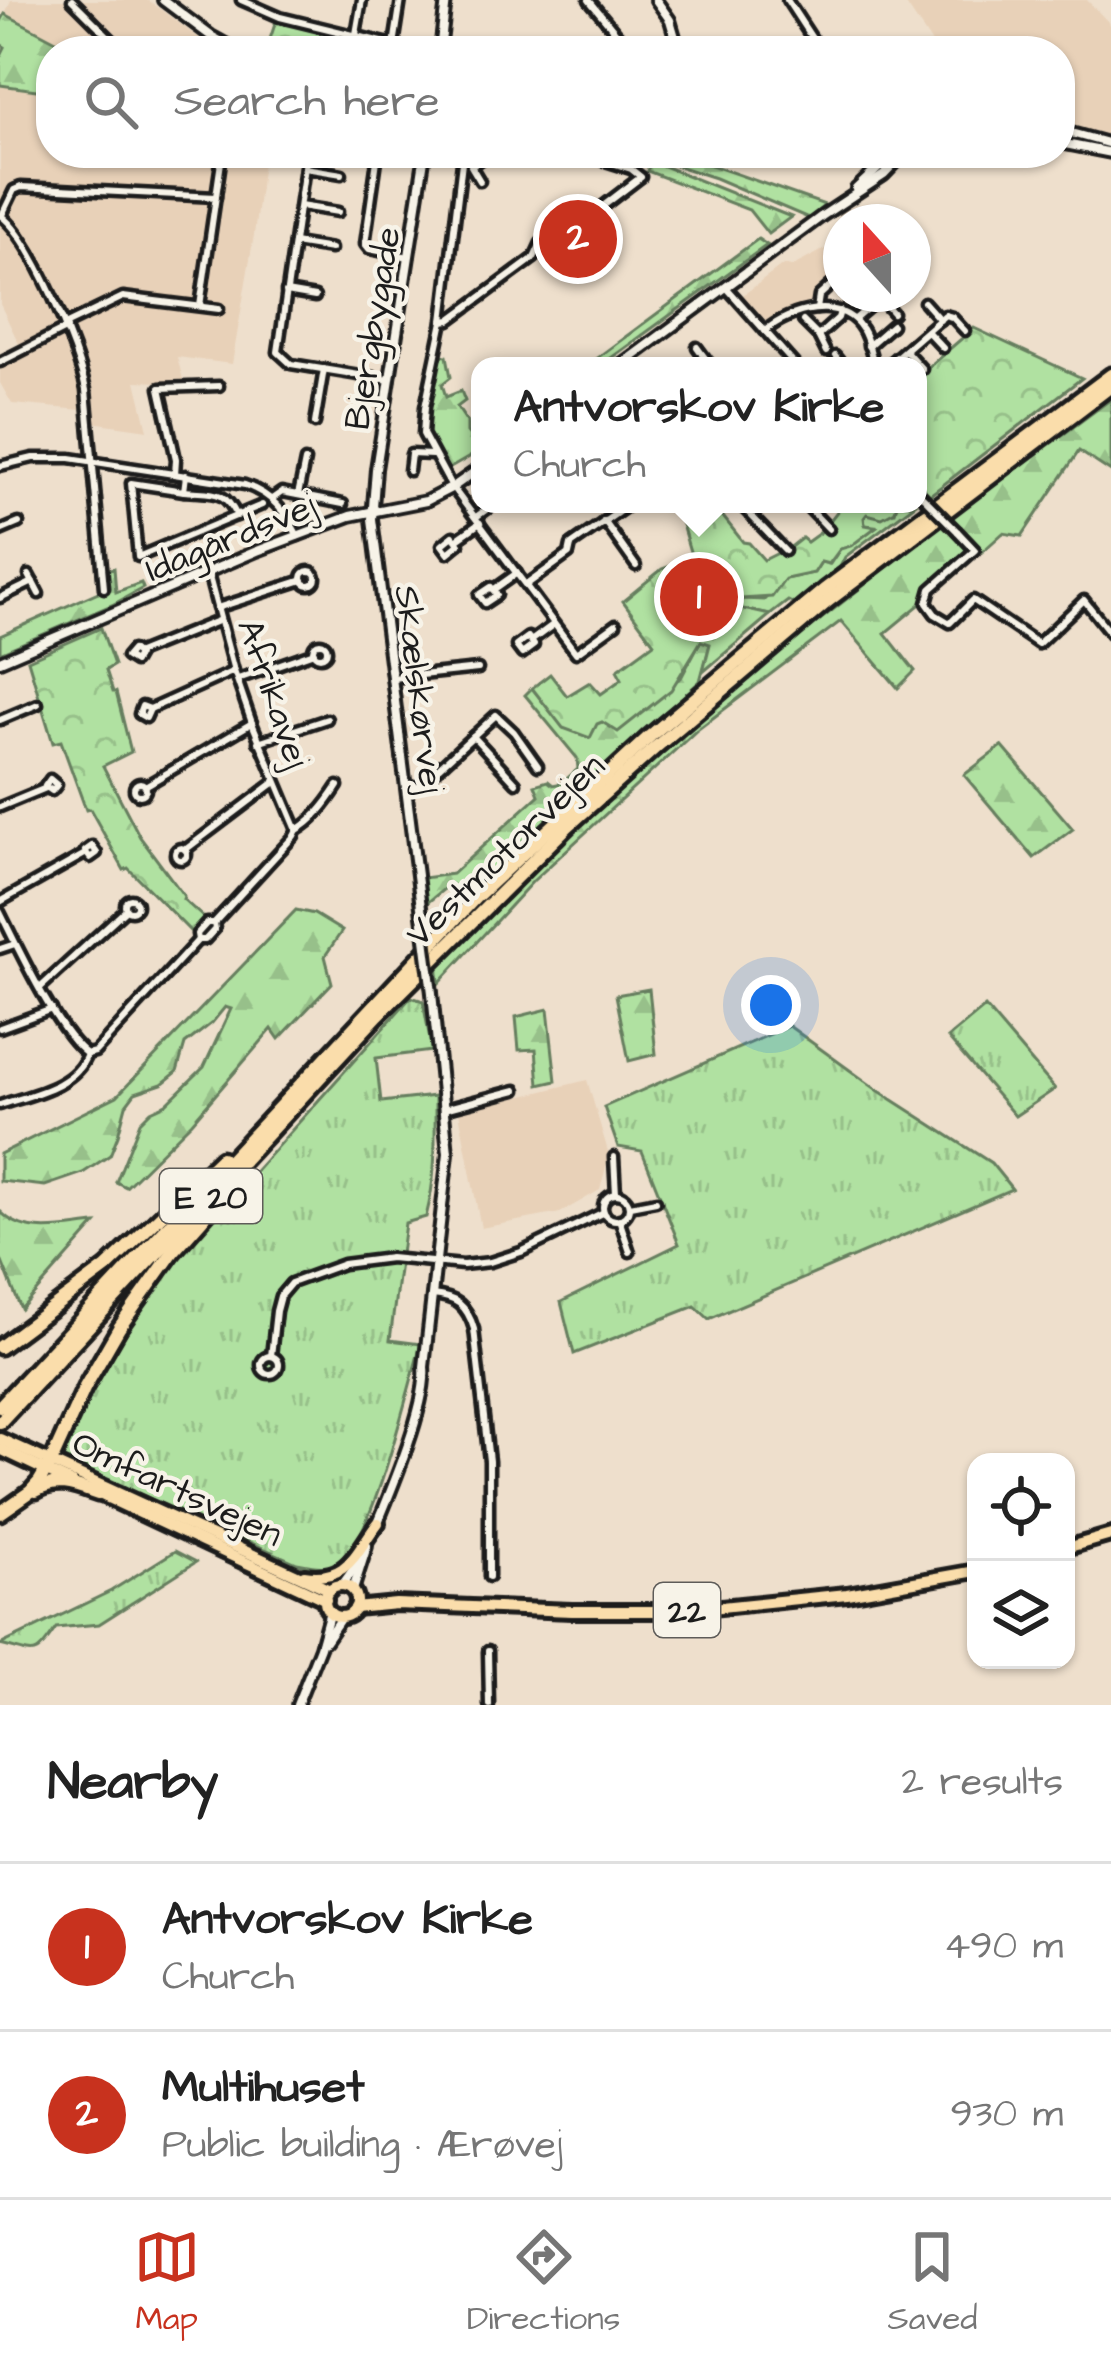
<!DOCTYPE html>
<html lang="en">
<head>
<meta charset="utf-8">
<style>
  body { margin:0; font-family:"Architects Daughter",sans-serif; background:#f6f6f6; color:#222 }
  .controls { position:absolute; right:36px; bottom:36px; display:grid; overflow:hidden; border-radius:24px; box-shadow:0 3px 9px #0004 }
  .controls button { width:108px; height:108px; display:grid; place-items:center; padding:0; border:0; border-bottom:3px solid #e0e0e0; background:#fff; color:#222; font:60px sans-serif }
  .compass { position:absolute; left:823px; top:204px; width:108px; height:108px; border-radius:50%; background:#fff; box-shadow:0 3px 9px #0004; rotate:339deg }
  .you { position:absolute; left:771px; top:1005px; width:42px; height:42px; margin:-30px; border:9px solid #fff; border-radius:50%; background:#1a73e8; box-shadow:0 0 0 18px #1a73e833 }
  .badge { display:grid; place-items:center; width:78px; height:78px; border-radius:50%; background:#c8321e; color:#fff; font-size:39px; font-weight:700 }
  .pin { position:absolute; translate:-50% -50%; border:6px solid #fff; box-shadow:0 3px 12px #0006 }
  .popup { position:absolute; left:471px; top:357px; width:456px; height:156px; box-sizing:border-box; display:grid; place-content:center; border-radius:24px; background:#fff; filter:drop-shadow(0 3px 9px #0005); font-size:39px; white-space:nowrap; color:#767676 }
  .popup b { font-size:45px; color:#222 }
  .popup::after { content:''; position:absolute; left:50%; top:100%; margin-left:-24px; border:24px solid transparent; border-top-color:#fff }
  .list { margin:0; padding:0; list-style:none }
  h2 { display:flex; justify-content:space-between; align-items:center; height:156px; margin:0; padding:0 48px; font-size:51px }
  h2 small { font-size:39px; font-weight:400; color:#767676 }
  .list li { display:grid; grid-template-columns:78px 1fr auto; gap:36px; align-items:center; box-sizing:border-box; height:168px; padding:0 48px; border-top:3px solid #e0e0e0 }
  .list b { display:block; font-size:45px; white-space:nowrap }
  .list p { margin:0; font-size:39px; white-space:nowrap; color:#767676 }
  .list em { font-size:39px; font-style:normal; color:#767676 }
  .icon { flex:none; width:66px; height:66px; fill:none; stroke:currentColor; stroke-width:2; stroke-linecap:round; stroke-linejoin:round }
  .map { position:relative; flex:none; width:1111px; height:1705px; overflow:hidden }
  .search { position:absolute; background:#fff; box-shadow:0 3px 9px #0004; left:36px; right:36px; top:36px; height:132px; display:flex; align-items:center; gap:30px; box-sizing:border-box; padding:0 42px; border-radius:48px; color:#767676; font-size:45px }
  .sheet { height:492px; background:#fff }
  nav { display:flex; justify-content:space-around; align-items:center; box-sizing:border-box; height:168px; border-top:3px solid #e0e0e0; background:#fff; font-size:33px; color:#767676 }
  nav a { display:grid; justify-items:center; gap:6px }
  nav .on { color:#c8321e }
  .map>svg:first-child { display:block }
  .built { fill:#e8d1b8 }
  .grass { fill:url(#grass-tufts); stroke:#667e5e; stroke-width:3 }
  .forest { fill:url(#forest-firs); stroke:#667e5e; stroke-width:3 }
  .park { fill:url(#park-crowns); stroke:#667e5e; stroke-width:3 }
  .lines { fill:none; stroke-linecap:round; stroke-linejoin:round }
  .minor-casing { stroke:#1c1c1c; stroke-width:15 }
  .tertiary-casing { stroke:#1c1c1c; stroke-width:16 }
  .secondary-casing { stroke:#1c1c1c; stroke-width:16 }
  .primary-casing { stroke:#1c1c1c; stroke-width:20 }
  .motorway-casing { stroke:#1c1c1c; stroke-width:21 }
  .minor { stroke:#f7f3e8; stroke-width:6 }
  .tertiary { stroke:#f7f3e8; stroke-width:8 }
  .secondary { stroke:#f7f3e8; stroke-width:8 }
  .primary { stroke:#faddab; stroke-width:10 }
  .motorway { stroke:#faddab; stroke-width:12 }
  .minor-bridge-casing { stroke:#1c1c1c; stroke-width:15; stroke-linecap:butt }
  .tertiary-bridge-casing { stroke:#1c1c1c; stroke-width:16; stroke-linecap:butt }
  .minor-bridge { stroke:#f7f3e8; stroke-width:6 }
  .tertiary-bridge { stroke:#f7f3e8; stroke-width:8 }
  .labels { text-anchor:middle; stroke-width:9; stroke-linejoin:round; paint-order:stroke }
  .shield { fill:#f7f3e8; stroke:#5e5c59; stroke-width:3 }
  .shield-label { font-size:33px; font-weight:bold; fill:#1c1c1c }
  .street-label { font-size:36px; fill:#1c1c1c; stroke:#f7f3e8 }
</style>
</head>
<body>
<div class="map">
<svg width="1111" height="1705" viewBox="0 0 1111 1705">
  <defs>
    <pattern id="grass-tufts" width="24" height="20" patternUnits="userSpaceOnUse" patternTransform="scale(3)"><rect width="24" height="20" fill="#b0e1a1"/><path d="M3 7l-1-3M5 7V3M7 7l1-3M15 17l-1-3M17 17v-4M19 17l1-3" fill="none" stroke="#97c08a"/></pattern>
    <pattern id="forest-firs" width="22" height="20" patternUnits="userSpaceOnUse" patternTransform="scale(3)"><rect width="22" height="20" fill="#b0e1a1"/><path d="M5 1l3.5 6h-7zM16 11l3.5 6h-7z" fill="#97c08a"/></pattern>
    <pattern id="park-crowns" width="20" height="18" patternUnits="userSpaceOnUse" patternTransform="scale(3)"><rect width="20" height="18" fill="#b0e1a1"/><path d="M2 6a3 3 0 1 1 6 0M12 15a3 3 0 1 1 6 0" fill="none" stroke="#97c08a"/></pattern>
  </defs>
  <rect width="100%" height="100%" fill="#eedfcc"/>
  <filter id="ink" filterUnits="userSpaceOnUse"><feTurbulence type="fractalNoise" baseFrequency=".00833" numOctaves="2"/><feDisplacementMap in="SourceGraphic" scale="24" xChannelSelector="R" yChannelSelector="G"/><feConvolveMatrix kernelMatrix="1 2 1 2 8 2 1 2 1" color-interpolation-filters="sRGB"/></filter>
  <g filter="url(#ink)">
    <g class="built">
      <path d="M11 0H148L192 33 221 51H75L5 14Z"/>
      <path d="M903 0H1087L1111 25V136L1060 122V51H937Z"/>
      <path d="M0 85 51 92V153H264L254 235 232 364 177 357 184 383 136 381 148 430 85 421 83 410 12 404 0 383V357L20 346 0 304Z"/>
      <path d="M829 247 841 252V270L815 293 811 305 789 310 767 322 743 295 783 265 791 267Z"/>
      <path d="M587 1080 609 1155 600 1190 560 1213 481 1228 459 1112Z"/>
    </g>
    <g class="grass">
      <path d="M411 997 423 1001 432 1051 376 1058 381 1102 435 1096C435 1140 437 1175 426 1217L405 1223 390 1340 421 1344C408 1389 374 1536 341 1561 328 1570 312 1566 297 1563L62 1460 86 1401 145 1302 198 1235Z"/>
      <path d="M985 1007 1055 1089 1015 1116 948 1038Z"/>
      <path d="M789 1026 876 1089 991 1163 1012 1189 709 1319 695 1306 574 1354 561 1302 679 1244 642 1151 618 1147 604 1107Z"/>
      <path d="M175 1551 196 1562 99 1624 56 1628C33 1662 37 1653 0 1645L111 1591Z"/>
    </g>
    <g class="forest">
      <path d="M5 14 75 51H51V92L0 85V57L5 47 0 44V23Z"/>
      <path d="M638 153H677L825 205 810 218 806 217 715 178Z"/>
      <path d="M651 161 791 217 768 234 749 210 647 171Z"/>
      <path d="M758 239 767 245 600 366H586Z"/>
      <path d="M441 355 447 356 451 377 442 384 446 397 461 391 465 401 457 407 467 422V432L477 445 480 444V451L447 470 428 432 429 415Z"/>
      <path d="M1111 399V472L1079 451 1022 536 1003 533 982 552 950 518Z"/>
      <path d="M897 504H915L845 557 840 567 794 604 788 601 770 615 737 608 742 599 764 600 785 579 814 573 821 562 830 564 840 549 874 526 865 525 864 518 867 514 895 512Z"/>
      <path d="M943 523 968 547 966 553 927 589 924 601 885 633 915 671 898 688 841 621 697 730 533 881 439 983 437 963 634 775 797 638Z"/>
      <path d="M114 568 116 592 141 583 143 588 112 605 0 653V636L107 588 109 569Z"/>
      <path d="M701 640 710 644 700 681 469 892 450 884 427 903 423 878 452 874 539 795 535 785 548 781 553 785 562 783 578 769 577 758 525 695 532 688 564 728 602 721 681 678Z"/>
      <path d="M1002 746 1073 829 1034 858 964 775Z"/>
      <path d="M296 910 314 914 342 931 325 956 332 983 279 1039 272 1029 192 1122 126 1187 116 1182 140 1122 151 1111 166 1104 204 1067 231 1009 225 1007 212 1023 185 1044 177 1072 162 1084 135 1093 126 1105 118 1135 110 1155 83 1173 45 1186 0 1181V1154L117 1096Z"/>
      <path d="M649 989 656 1054 629 1061 616 995Z"/>
      <path d="M548 1009 556 1081 539 1085 536 1049 519 1050 516 1017Z"/>
      <path d="M0 1211C25 1238 64 1227 96 1224L21 1309 0 1257Z"/>
    </g>
    <g class="park">
      <path d="M276 21 348 37 345 51H266Z"/>
      <path d="M974 328 1082 378 930 495 918 483V376Z"/>
      <path d="M676 504H713L743 542 749 543 764 560 792 546 802 538 807 542 821 532 839 509 835 504H897L895 511 882 518 867 514 864 518 865 525 876 527 851 546 840 549 829 564 821 562 814 573 785 579 772 597 742 599 738 608 770 615 703 672 710 644 701 641 671 690 618 732 602 722 597 724 590 738 563 728 532 688 550 674 567 696 590 682 601 694 622 679 617 670 654 643 623 601 662 569 682 562 691 555Z"/>
      <path d="M101 628 114 665 106 670 113 692H116L131 752 103 766 140 837 184 896 183 899 205 919 192 933 128 868 124 870 90 809 86 810 61 741 53 743 28 660Z"/>
    </g>
    <g class="lines">
      <defs>
        <g id="minor">
          <path d="M72 0 123 51"/>
          <path d="M241 0 280 17 394 45 401 0"/>
          <path d="M589 0 622 40 628 51"/>
          <path d="M787 0 815 43"/>
          <path d="M356 34 362 0"/>
          <path d="M307 153 278 352 291 364 390 380"/>
          <path d="M378 153 365 244 369 249 409 257"/>
          <path d="M462 162 443 321 425 407 423 434 450 484 576 653 616 624"/>
          <path d="M305 168 342 174"/>
          <path d="M480 181 471 166 489 153"/>
          <path d="M300 206 338 212"/>
          <path d="M0 215C32 237 78 350 86 390L104 588"/>
          <path d="M2 215 14 190 21 187 216 197"/>
          <path d="M294 243 331 249"/>
          <path d="M726 287 796 366"/>
          <path d="M286 292 315 297"/>
          <path d="M876 294 893 313"/>
          <path d="M924 302 940 320"/>
          <path d="M200 306 222 155"/>
          <path d="M817 309 819 296 841 276"/>
          <path d="M855 319 884 294"/>
          <path d="M443 321 450 320 534 258 541 243 583 213H594L641 177 631 169 580 153"/>
          <path d="M803 321 818 336 826 352"/>
          <path d="M65 325 123 297 219 309"/>
          <path d="M765 331C789 310 841 295 862 329 869 340 870 354 875 366"/>
          <path d="M927 331 943 348"/>
          <path d="M818 336 838 318 840 311"/>
          <path d="M868 346 892 325"/>
          <path d="M697 347 711 366"/>
          <path d="M905 350 922 369"/>
          <path d="M835 356 843 366"/>
          <path d="M0 362 67 328"/>
          <path d="M886 366 945 315 952 317 965 331"/>
          <path d="M315 423 324 369"/>
          <path d="M0 466 33 458H70L245 485C272 494 285 512 298 536"/>
          <path d="M409 471 411 454 432 455"/>
          <path d="M175 474 176 459 160 388 219 386"/>
          <path d="M186 475 184 491 131 483 138 557 262 505"/>
          <path d="M184 491C212 494 224 488 237 516"/>
          <path d="M298 495 305 461"/>
          <path d="M272 499 282 492 343 504"/>
          <path d="M740 504 785 551"/>
          <path d="M805 504 829 529"/>
          <path d="M476 517 494 504"/>
          <path d="M604 521 636 566"/>
          <path d="M0 531 19 523"/>
          <path d="M957 531 975 550 931 589 927 603 935 614 950 623 973 600 1038 644 1084 600 1111 634"/>
          <path d="M456 540 459 544 448 553 442 545 453 536 456 540 480 523"/>
          <circle cx="309" cy="578" r="7"/>
          <path d="M208 573 234 671 252 723 297 830"/>
          <path d="M29 575 39 594"/>
          <path d="M526 585 569 554 571 545 630 504"/>
          <path d="M493 590 497 595 485 603 479 595 491 587 493 590 517 573"/>
          <path d="M0 598 33 582"/>
          <path d="M217 608 303 580"/>
          <path d="M531 641 534 645 522 654 516 646 528 637 531 641 554 624"/>
          <circle cx="320" cy="650" r="7"/>
          <path d="M132 650 138 655 134 662 126 657Z"/>
          <path d="M138 653 220 620"/>
          <path d="M392 678 478 669"/>
          <path d="M238 679 314 652"/>
          <path d="M142 706 150 709 146 718 139 714Z"/>
          <path d="M150 709 234 671"/>
          <path d="M0 720 38 704"/>
          <path d="M473 736 516 783"/>
          <path d="M258 742 327 719"/>
          <path d="M50 779 57 785 52 791 45 786Z"/>
          <circle cx="140" cy="789" r="6"/>
          <path d="M145 786 252 723"/>
          <path d="M407 789 420 785 496 715 514 732 538 766"/>
          <path d="M0 807 46 788"/>
          <path d="M92 846 97 853 90 858 85 851Z"/>
          <circle cx="181" cy="854" r="6"/>
          <path d="M185 850 275 782"/>
          <circle cx="131" cy="905" r="6"/>
          <path d="M0 902 85 854"/>
          <path d="M0 912C17 946 58 1034 87 1054"/>
          <path d="M214 923 215 929 205 940H198L197 934 207 923H214L294 836 297 830C314 821 327 803 338 786"/>
          <path d="M0 949 15 944"/>
          <path d="M41 987 126 909"/>
          <path d="M0 1028 52 1009"/>
          <path d="M0 1105C29 1095 76 1087 87 1054L95 1052 198 940"/>
          <path d="M444 1109 516 1090"/>
          <path d="M614 1157 616 1194"/>
          <circle cx="616" cy="1207" r="13"/>
          <path d="M630 1206 656 1201"/>
          <path d="M619 1219 630 1252"/>
          <path d="M432 1295C456 1297 467 1305 474 1329L489 1461V1577"/>
          <circle cx="270" cy="1365" r="9"/>
          <path d="M271 1356 276 1311 280 1296 291 1283 343 1264 390 1258 463 1265 490 1262 521 1252 604 1212"/>
          <path d="M488 1651 489 1705"/>
        </g>
        <g id="tertiary">
          <path d="M163 0 211 36 238 51"/>
          <path d="M656 0 670 20 679 51"/>
          <path d="M440 51 446 0"/>
          <path d="M423 923 372 519 376 469 425 153"/>
          <path d="M376 1527C391 1491 428 1403 424 1367L448 1153 432 993"/>
          <path d="M342 1585 358 1563"/>
          <path d="M353 1590 367 1546"/>
        </g>
        <g id="secondary">
          <path d="M1060 130 1111 144"/>
          <path d="M1060 143 1111 153"/>
          <path d="M856 189 894 153"/>
          <path d="M619 366 822 216 884 175 905 153"/>
          <path d="M0 661 257 551 350 516 426 501 453 487 480 468"/>
          <path d="M325 1641 342 1616"/>
          <path d="M297 1705 320 1647 330 1611"/>
        </g>
        <g id="primary">
          <path d="M0 1439 330 1590"/>
          <path d="M0 1449 72 1483"/>
          <path d="M95 1492 326 1600"/>
          <path d="M1066 1548 1111 1535"/>
          <path d="M304 1575C349 1582 355 1552 378 1523"/>
          <circle cx="341" cy="1601" r="16"/>
          <path d="M355 1608 396 1604 572 1611H682L847 1594 976 1571"/>
        </g>
        <g id="motorway">
          <path d="M0 1347 106 1268 221 1158"/>
          <path d="M0 1406 476 897 650 736 824 590 1111 375"/>
          <path d="M0 1422 378 1015 568 826 656 747 828 601 1111 386"/>
          <path d="M36 1491C57 1478 75 1486 98 1494"/>
          <path d="M0 1513 30 1492 39 1482 51 1462 85 1387 119 1328 173 1252 234 1183"/>
        </g>
      </defs>
      <use href="#minor" class="minor-casing"/>
      <use href="#tertiary" class="tertiary-casing"/>
      <use href="#secondary" class="secondary-casing"/>
      <use href="#primary" class="primary-casing"/>
      <use href="#motorway" class="motorway-casing"/>
      <use href="#minor" class="minor"/>
      <use href="#tertiary" class="tertiary"/>
      <use href="#secondary" class="secondary"/>
      <use href="#primary" class="primary"/>
      <use href="#motorway" class="motorway"/>
      <defs>
        <path id="minor-bridge" d="M918 492 957 531"/>
        <path id="tertiary-bridge" d="M423 923 432 993"/>
      </defs>
      <use href="#minor-bridge" class="minor-bridge-casing"/>
      <use href="#tertiary-bridge" class="tertiary-bridge-casing"/>
      <use href="#minor-bridge" class="minor-bridge"/>
      <use href="#tertiary-bridge" class="tertiary-bridge"/>
    </g>
  </g>
  <g class="labels">
    <g class="shield">
      <rect x="160" y="1169" width="102" height="54" rx="9"/>
      <rect x="654" y="1583" width="66" height="54" rx="9"/>
    </g>
    <g class="shield-label">
      <text x="211" y="1208">E 20</text>
      <text x="687" y="1622">22</text>
    </g>
    <g class="street-label">
      <text transform="translate(371 328) rotate(-81)" y="13">Bjergbygade</text>
      <text transform="translate(230 536) rotate(-22)" y="13">Idagårdsvej</text>
      <text transform="translate(421 689) rotate(83)" y="13">Skælskørvej</text>
      <text transform="translate(275 693) rotate(71)" y="13">Afrikavej</text>
      <text transform="translate(504 849) rotate(-44)" y="13">Vestmotorvejen</text>
      <text transform="translate(178 1487) rotate(25)" y="13">Omfartsvejen</text>
    </g>
  </g>
</svg>
<div class="controls">
<button><svg class="icon" aria-label="locate" viewBox="0 0 24 24"><circle cx="12" cy="12" r="6"/><path d="M12 2v4M12 18v4M2 12h4M18 12h4"/></svg></button>
<button><svg class="icon" aria-label="layers" viewBox="0 0 24 24"><path d="M12 4l9 5-9 5-9-5zM3 14l9 5 9-5"/></svg></button>
</div>
<svg class="compass" viewBox="-18 -18 36 36"><path d="M0-13l5 13h-10z" fill="#e53935"/><path d="M0 13l5-13h-10z" fill="#767676"/></svg>
<div class="you"></div>
<div class="pin badge" style="left:699px;top:597px">1</div>
<div class="popup"><b>Antvorskov Kirke</b>Church</div>
<div class="pin badge" style="left:578px;top:239px">2</div>
<div class="search"><svg class="icon" aria-label="search" viewBox="0 0 24 24"><circle cx="10" cy="10" r="6"/><path d="M15 15l6 6"/></svg>Search here</div>
</div>
<section class="sheet">
<h2>Nearby<small>2 results</small></h2>
<ul class="list">
<li><span class="badge">1</span><div><b>Antvorskov Kirke</b><p>Church</p></div><em>490 m</em></li>
<li><span class="badge">2</span><div><b>Multihuset</b><p>Public building · Ærøvej</p></div><em>930 m</em></li>
</ul>
</section>
<nav>
<a class="on"><svg class="icon" aria-label="map" viewBox="0 0 24 24"><path d="M3 6l6-2 6 2 6-2v14l-6 2-6-2-6 2zM9 4v14M15 6v14"/></svg>Map</a>
<a><svg class="icon" aria-label="directions" viewBox="0 0 24 24"><path d="M12 3l9 9-9 9-9-9zM9 14v-3h6M13 9l2 2-2 2"/></svg>Directions</a>
<a><svg class="icon" aria-label="saved" viewBox="0 0 24 24"><path d="M7 4h10v16l-5-4-5 4z"/></svg>Saved</a>
</nav>
</body>
</html>
